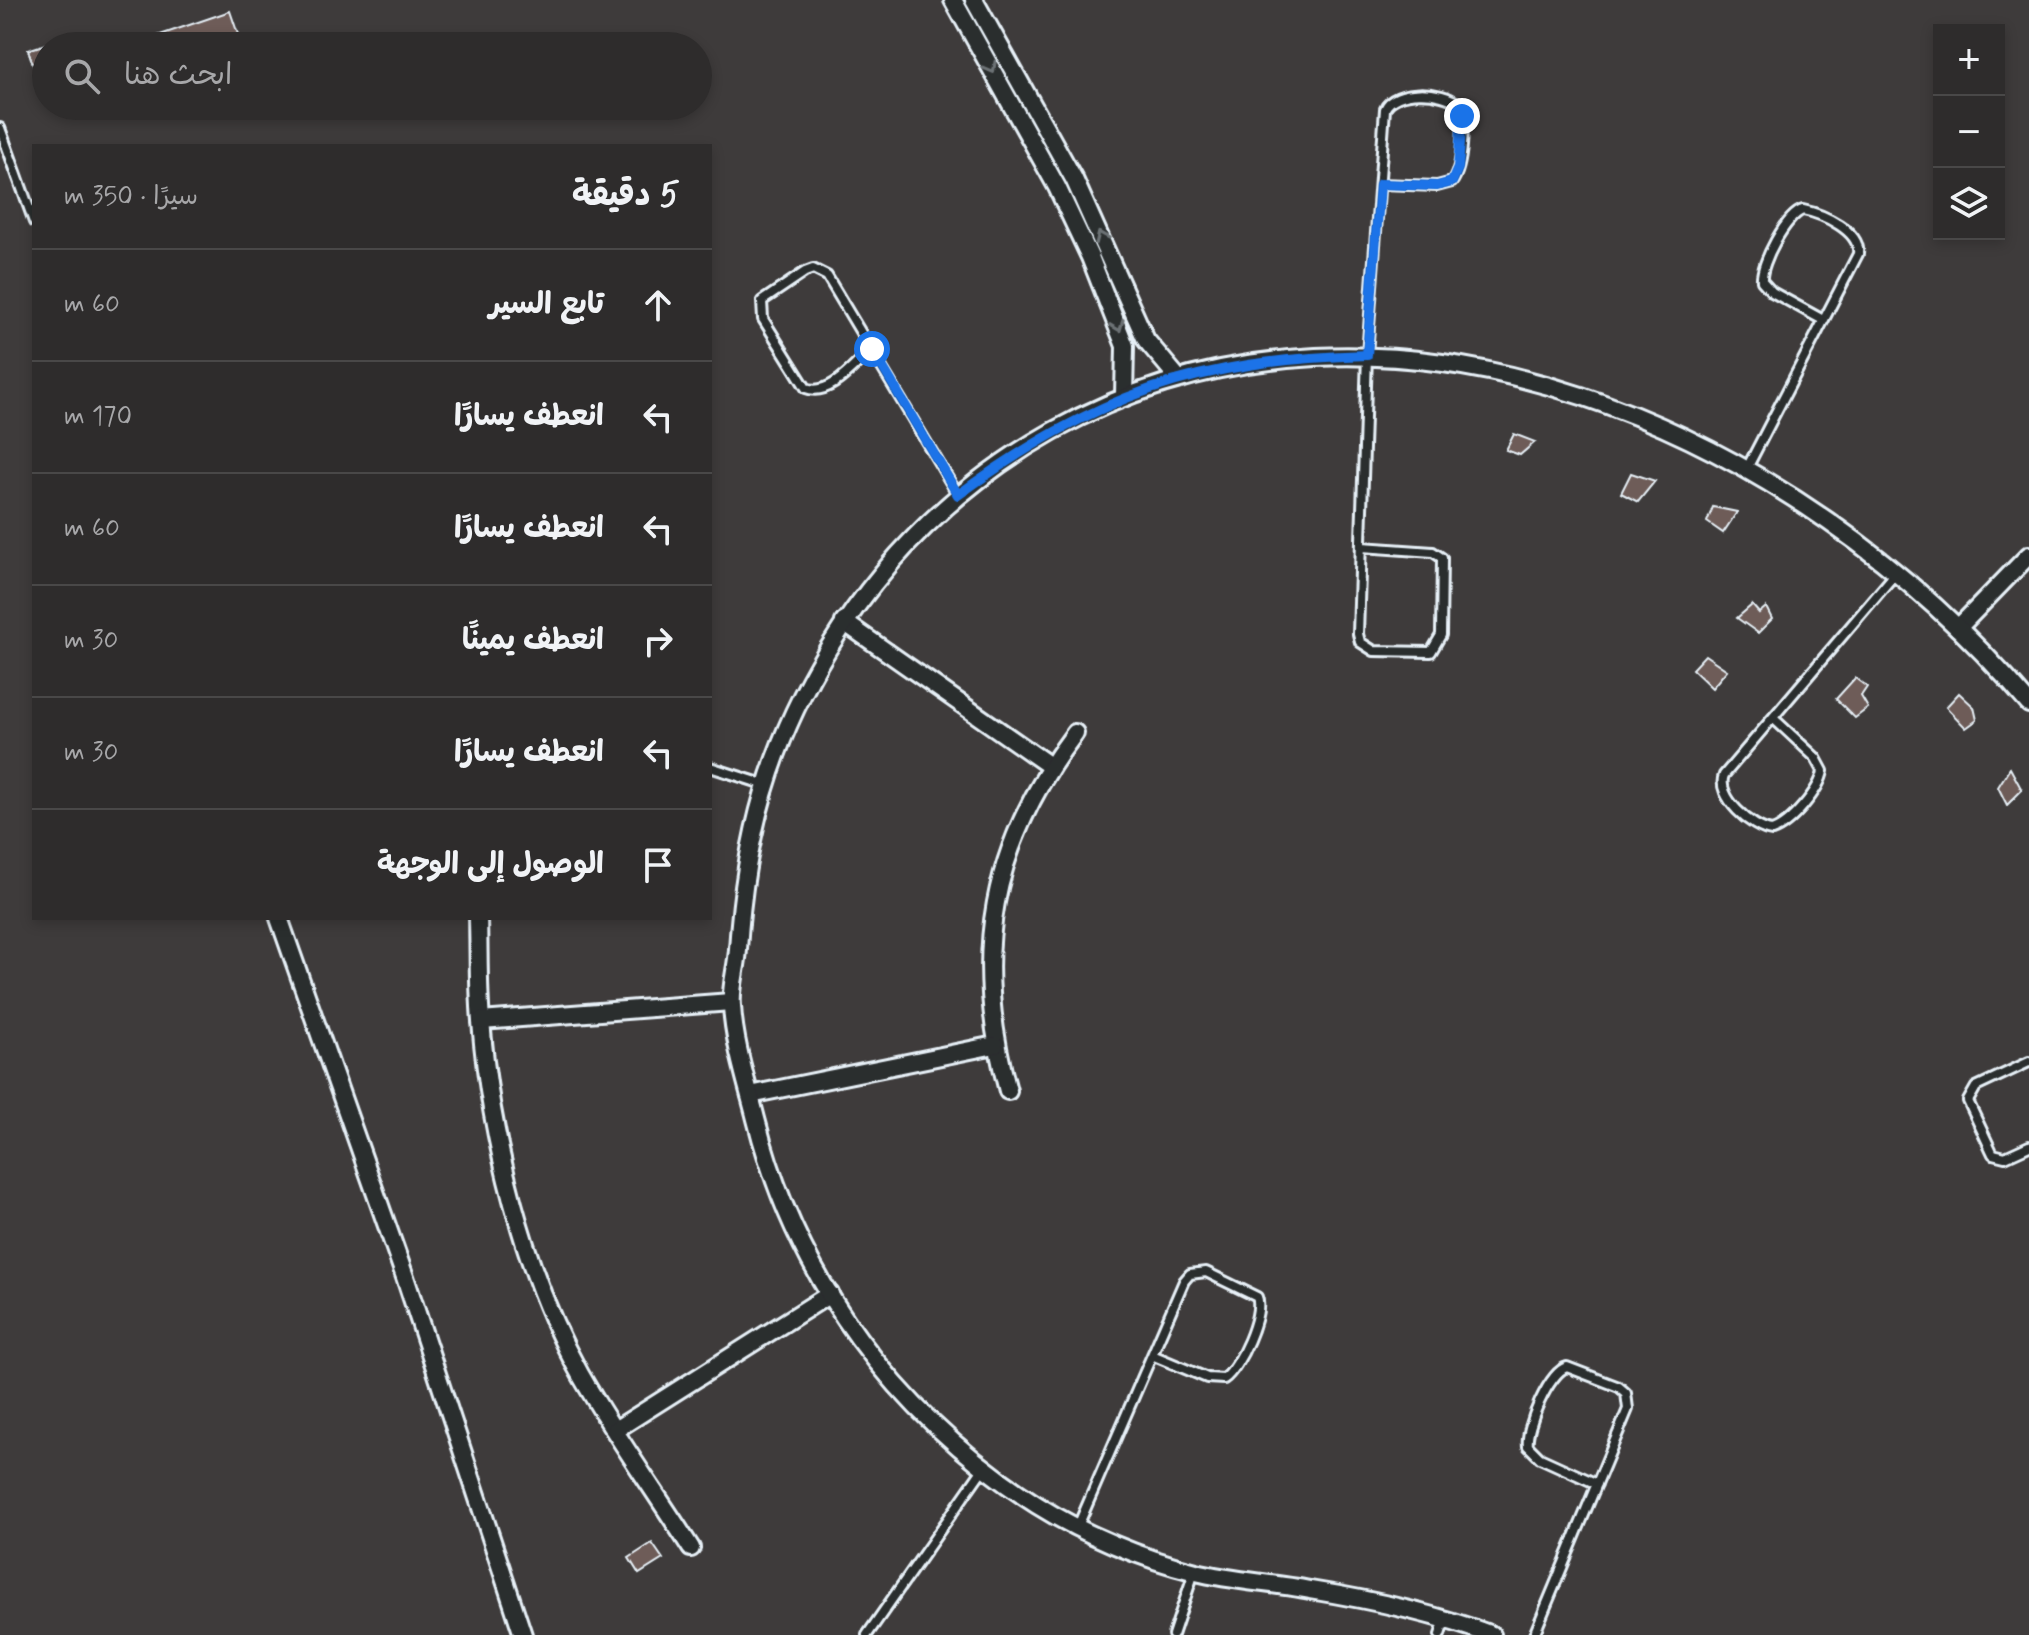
<!DOCTYPE html>
<html lang="ar">
<head>
<meta charset="utf-8">
<style>
  body { margin:0; font-family:Mynerve,"Playpen Sans Arabic",sans-serif; background:#363434; color:#f1f3f6; direction:rtl }
  .controls { position:absolute; right:24px; top:24px; display:grid; overflow:hidden; border-radius:0px; box-shadow:0 4px 12px #0003 }
  .controls button { width:72px; height:72px; display:grid; place-items:center; padding:0; border:0; border-bottom:2px solid #494848; background:#2e2c2c; color:#f1f3f6; font:40px sans-serif }
  .stop { position:absolute; width:24px; height:24px; margin:-18px; border:6px solid #1a73e8; border-radius:50%; background:#fff }
  .stop.end { background:#1a73e8; border-color:#fff; box-shadow:0 2px 8px #0008 }
  .list { margin:0; padding:0; list-style:none }
  h2 { display:flex; justify-content:space-between; align-items:center; height:104px; margin:0; padding:0 32px; font-size:34px }
  h2 small { font-size:26px; font-weight:400; color:#a7a7a9 }
  .list li { display:grid; grid-template-columns:52px 1fr auto; gap:24px; align-items:center; box-sizing:border-box; height:112px; padding:0 32px; border-top:2px solid #494848 }
  .list b { display:block; font-size:30px; white-space:nowrap }
  .list em { font-size:26px; font-style:normal; color:#a7a7a9 }
  .icon { flex:none; width:44px; height:44px; fill:none; stroke:currentColor; stroke-width:2; stroke-linecap:round; stroke-linejoin:round }
  .map { position:relative; flex:none; width:2029px; height:1635px; overflow:hidden; direction:ltr }
  .search { position:absolute; background:#2e2c2c; box-shadow:0 4px 12px #0003; left:32px; top:32px; width:680px; height:88px; display:flex; align-items:center; gap:20px; box-sizing:border-box; padding:0 28px; border-radius:44px; color:#a7a7a9; font-size:30px }
  .panel { position:absolute; background:#2e2c2c; box-shadow:0 4px 12px #0003; left:32px; top:144px; width:680px; height:776px; border-radius:0px; direction:rtl }
  .map>svg:first-child { display:block }
  .building { fill:#6e5c58; stroke:#e8f1f8; stroke-width:2 }
  .lines { fill:none; stroke-linecap:round; stroke-linejoin:round }
  .lane-casing { stroke:#e8f1f8; stroke-width:14 }
  .street-casing { stroke:#e8f1f8; stroke-width:22 }
  .lane { stroke:#2a2d2e; stroke-width:8 }
  .street { stroke:#2a2d2e; stroke-width:16 }
  .oneway { stroke:#6c7275 }
  .route { stroke:#1a73e8; stroke-width:10 }
</style>
</head>
<body>
<div class="map">
<svg width="2029" height="1635" viewBox="0 0 2029 1635">
  <rect width="100%" height="100%" fill="#3e3b3b"/>
  <filter id="ink" filterUnits="userSpaceOnUse"><feTurbulence type="fractalNoise" baseFrequency=".0125" numOctaves="2"/><feDisplacementMap in="SourceGraphic" scale="16" xChannelSelector="R" yChannelSelector="G"/><feConvolveMatrix kernelMatrix="1 2 1 2 8 2 1 2 1" color-interpolation-filters="sRGB"/></filter>
  <g filter="url(#ink)">
    <g class="building">
      <path d="M230 11 242 46H134V44Z"/>
      <path d="M46 44V96H44L28 50Z"/>
      <path d="M1514 434 1535 442 1520 455 1506 450Z"/>
      <path d="M1631 473 1655 481 1638 502 1621 493Z"/>
      <path d="M1713 507 1737 512 1723 533 1707 522Z"/>
      <path d="M1752 605 1759 613 1766 607 1772 619 1758 633 1737 618Z"/>
      <path d="M1705 655 1727 670 1712 688 1692 669Z"/>
      <path d="M1855 678 1867 687 1861 696 1868 708 1855 718 1836 699Z"/>
      <path d="M1959 693 1974 707 1977 720 1966 728 1946 707Z"/>
      <path d="M2010 768 2022 790 2007 805 1998 787Z"/>
      <path d="M652 1543 663 1559 639 1574 629 1558Z"/>
    </g>
    <g class="lines">
      <defs>
        <g id="lane">
          <path d="M0 128 34 222"/>
          <path d="M872 349C855 364 830 398 806 388L763 319 762 301 805 272 813 269 827 276 958 495"/>
          <path d="M1746 470 1858 254C1861 231 1823 214 1803 210 1787 214 1760 264 1762 281L1772 292 1823 320"/>
          <path d="M1362 547 1433 552 1442 558 1441 635 1431 652 1374 651 1360 642 1358 634 1367 355 1385 109C1394 88 1443 90 1458 104 1466 121 1463 167 1452 182L1437 186 1380 184"/>
          <path d="M1773 718 1816 758 1823 771C1820 790 1790 825 1772 831 1752 829 1715 796 1724 775L1895 574"/>
          <path d="M710 767 763 784"/>
          <path d="M2029 1062 1976 1087 1968 1101 1993 1154 2005 1157 2029 1146"/>
          <path d="M1078 1526 1184 1281 1190 1274 1206 1272 1257 1297C1264 1314 1239 1369 1224 1379L1207 1378 1152 1355"/>
          <path d="M867 1635 985 1466"/>
          <path d="M1173 1635 1194 1572"/>
          <path d="M1440 1635 1445 1619"/>
          <path d="M1534 1635 1628 1409 1626 1393 1619 1387 1567 1367C1549 1372 1525 1428 1528 1446L1540 1458 1597 1484"/>
        </g>
        <g id="street">
          <path d="M953 0 1057 187 1090 257 1125 346 1124 397"/>
          <path d="M974 0 1074 179 1146 340 1178 378"/>
          <path d="M844 622 1050 766"/>
          <path d="M1958 628 2029 555"/>
          <path d="M279 918 405 1277 523 1635"/>
          <path d="M478 918C479 952 478 987 481 1021 490 1136 524 1274 580 1374 614 1434 654 1490 691 1548"/>
          <path d="M481 1021 731 1002"/>
          <path d="M1008 1091C971 956 990 845 1075 733"/>
          <path d="M750 1095 995 1045"/>
          <path d="M615 1430 830 1294"/>
          <path d="M1492 1635C1433 1613 1372 1600 1310 1590 1273 1583 1233 1581 1196 1572 1143 1559 1083 1534 1037 1505 897 1416 796 1279 756 1119 747 1083 734 1043 732 1006 730 988 737 968 738 949 745 837 769 746 828 649 884 558 960 483 1053 431 1390 245 1801 433 2029 704"/>
        </g>
      </defs>
      <use href="#lane" class="lane-casing"/>
      <use href="#street" class="street-casing"/>
      <use href="#lane" class="lane"/>
      <use href="#street" class="street"/>
    </g>
    <defs><path id="oneway-chevron" d="M-2-3.5L2.5 0L-2 3.5" fill="none" stroke-width="1.6" stroke-linecap="round" stroke-linejoin="round" transform="scale(2)"/></defs>
    <g class="oneway">
      <use href="#oneway-chevron" transform="translate(991 68) rotate(61)"/>
      <use href="#oneway-chevron" transform="translate(1101 237) rotate(-114)"/>
      <use href="#oneway-chevron" transform="translate(1118 326) rotate(69)"/>
    </g>
  </g>
  <g class="lines" filter="url(#ink)">
    <path class="route" d="M872 349 958 495C1098 394 1195 360 1367 355L1380 184 1437 186 1452 182 1458 168 1462 116"/>
  </g>
</svg>
<div class="controls">
<button>+</button>
<button>−</button>
<button><svg class="icon" aria-label="layers" viewBox="0 0 24 24"><path d="M12 4l9 5-9 5-9-5zM3 14l9 5 9-5"/></svg></button>
</div>
<div class="stop" style="left:872px;top:349px"></div>
<div class="stop end" style="left:1462px;top:116px"></div>
<div class="search"><svg class="icon" aria-label="search" viewBox="0 0 24 24"><circle cx="10" cy="10" r="6"/><path d="M15 15l6 6"/></svg>ابحث هنا</div>
<section class="panel">
<h2>5 دقيقة<small>سيرًا · 350 m</small></h2>
<ul class="list">
<li><svg class="icon" aria-label="ahead" viewBox="0 0 24 24"><path d="M12 20V5M6 11l6-6 6 6"/></svg><div><b>تابع السير</b></div><em>60 m</em></li>
<li><svg class="icon" aria-label="left" viewBox="0 0 24 24"><path d="M17 20v-9H6M10 6l-5 5 5 5"/></svg><div><b>انعطف يسارًا</b></div><em>170 m</em></li>
<li><svg class="icon" aria-label="left" viewBox="0 0 24 24"><path d="M17 20v-9H6M10 6l-5 5 5 5"/></svg><div><b>انعطف يسارًا</b></div><em>60 m</em></li>
<li><svg class="icon" aria-label="right" viewBox="0 0 24 24"><path d="M7 20v-9h11M14 6l5 5-5 5"/></svg><div><b>انعطف يمينًا</b></div><em>30 m</em></li>
<li><svg class="icon" aria-label="left" viewBox="0 0 24 24"><path d="M17 20v-9H6M10 6l-5 5 5 5"/></svg><div><b>انعطف يسارًا</b></div><em>30 m</em></li>
<li><svg class="icon" aria-label="arrive" viewBox="0 0 24 24"><path d="M6 21V4h12l-3 4 3 4H6"/></svg><div><b>الوصول إلى الوجهة</b></div></li>
</ul>
</section>
</div>
</body>
</html>
